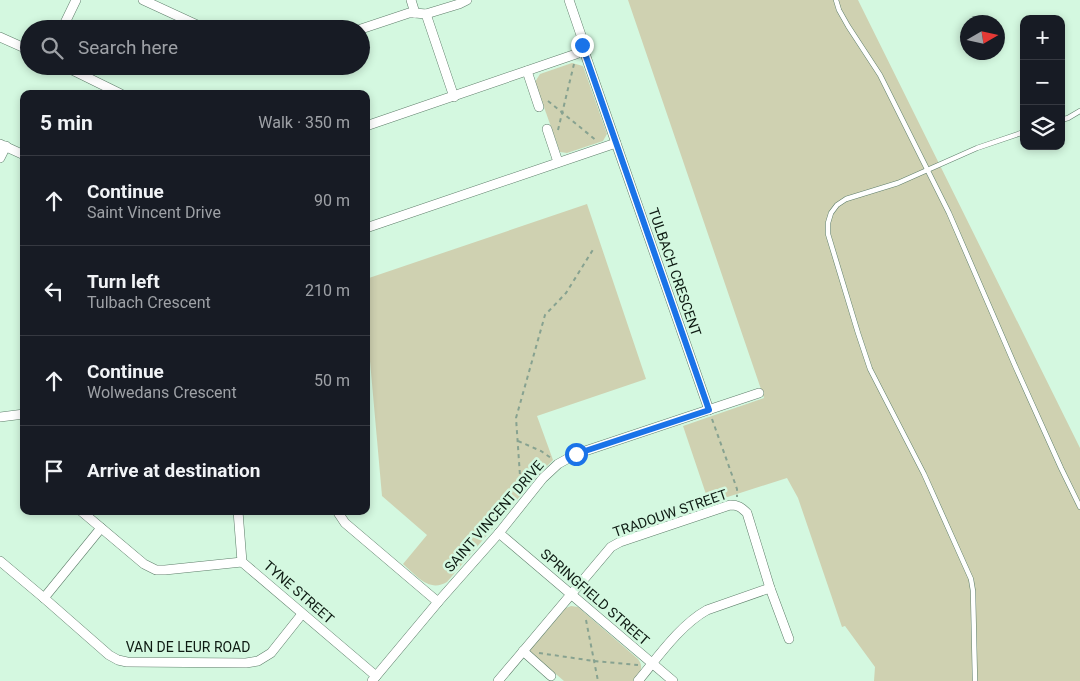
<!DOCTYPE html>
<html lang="en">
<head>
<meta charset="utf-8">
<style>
  body { margin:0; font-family:Roboto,sans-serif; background:#20242c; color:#f1f3f6 }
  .controls { position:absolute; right:15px; top:15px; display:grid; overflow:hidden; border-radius:10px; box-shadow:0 2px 8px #0003 }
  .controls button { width:45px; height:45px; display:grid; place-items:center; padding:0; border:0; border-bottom:1px solid #363941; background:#171b24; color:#f1f3f6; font:25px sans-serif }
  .compass { position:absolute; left:960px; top:15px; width:45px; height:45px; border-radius:50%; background:#171b24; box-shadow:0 2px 8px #0003; rotate:81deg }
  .stop { position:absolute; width:15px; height:15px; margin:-11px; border:4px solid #1a73e8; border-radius:50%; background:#fff }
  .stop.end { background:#1a73e8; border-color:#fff; box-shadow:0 1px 5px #0008 }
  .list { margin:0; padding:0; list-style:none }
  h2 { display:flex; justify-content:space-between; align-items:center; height:65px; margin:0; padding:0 20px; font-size:21px }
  h2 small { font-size:16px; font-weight:400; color:#9ea1a6 }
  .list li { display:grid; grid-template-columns:32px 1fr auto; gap:15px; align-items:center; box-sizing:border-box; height:90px; padding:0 20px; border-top:1px solid #363941 }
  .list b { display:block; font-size:19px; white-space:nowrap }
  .list p { margin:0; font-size:16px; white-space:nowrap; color:#9ea1a6 }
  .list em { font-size:16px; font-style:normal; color:#9ea1a6 }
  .icon { flex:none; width:28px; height:28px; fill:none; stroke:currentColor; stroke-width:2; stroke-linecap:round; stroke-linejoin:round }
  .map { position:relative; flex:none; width:1080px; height:681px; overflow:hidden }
  .search { position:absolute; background:#171b24; box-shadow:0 2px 8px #0003; left:20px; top:20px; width:350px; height:55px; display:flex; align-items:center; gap:12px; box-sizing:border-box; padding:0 18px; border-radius:28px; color:#9ea1a6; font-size:19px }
  .panel { position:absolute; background:#171b24; box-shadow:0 2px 8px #0003; left:20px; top:90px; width:350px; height:425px; border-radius:10px }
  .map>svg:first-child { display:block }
  .green { fill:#cfd1b1 }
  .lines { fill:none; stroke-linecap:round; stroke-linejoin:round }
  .service-casing { stroke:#5e7e6a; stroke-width:5.5 }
  .minor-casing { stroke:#5e7e6a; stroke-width:10 }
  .path { stroke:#87a290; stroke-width:2; stroke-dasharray:4 4; stroke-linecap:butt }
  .service { stroke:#fff; stroke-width:4.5 }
  .minor { stroke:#fff; stroke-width:9 }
  .route { stroke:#1a73e8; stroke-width:6 }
  .labels { text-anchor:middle; stroke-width:5; stroke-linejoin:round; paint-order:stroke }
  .street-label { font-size:14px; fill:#0e1b13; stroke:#d4f8e0 }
</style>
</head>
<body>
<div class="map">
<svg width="1080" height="681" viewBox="0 0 1080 681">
  <rect width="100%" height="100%" fill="#d4f8e0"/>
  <g class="green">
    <path d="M628 0H858L1080 448V681H874L875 667 845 626 842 627 798 498 787 478 709 503 683 426 764 398Z"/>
    <path d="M572 63 583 66 607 134 603 141 567 153 560 152 535 82 540 74Z"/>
    <path d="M587 204 646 379 537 416 553 460 538 475 447 582C429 593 416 575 403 564L427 535 382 496 366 316V279Z"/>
    <path d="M571 606 578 607 638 659C645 668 639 674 633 681H564L529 651 566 608Z"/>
  </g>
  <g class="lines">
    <defs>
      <g id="service">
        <path d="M836 0 839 10 848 26 880 75 949 213 1016 368 1061 468 1080 507"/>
        <path d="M1061 120 1068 118 1080 111"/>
        <path d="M975 681 973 591 971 579 924 474 870 369 858 333 828 234V223L831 213 837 205 846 199 898 183 977 148 1024 132"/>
      </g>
      <g id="minor">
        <path d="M143 0 206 29"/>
        <path d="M411 0 415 13"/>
        <path d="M426 14 459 4 467 0"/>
        <path d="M62 29 76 0"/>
        <path d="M361 29 409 13H415L426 14 454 97"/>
        <path d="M0 37 29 50"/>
        <path d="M582 45 616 143"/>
        <path d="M64 66 121 94"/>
        <path d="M527 71 539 107"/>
        <path d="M366 126 576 54 581 49 583 41 569 0"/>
        <path d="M547 129 558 162"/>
        <path d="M0 144 24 155"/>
        <path d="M0 158 6 146"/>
        <path d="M366 228 616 143 709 410"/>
        <path d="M0 417 24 414"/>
        <path d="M81 511 144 564 156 570H165L242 562"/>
        <path d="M238 511 242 562 376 676"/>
        <path d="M337 511 345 523 438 602"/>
        <path d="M499 533 673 681"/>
        <path d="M0 561 44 598 109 655 118 660 127 662 246 663 258 661 271 653 302 614"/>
        <path d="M44 598 101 528"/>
        <path d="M523 651 551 676"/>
        <path d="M372 681 438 602 499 533 543 478 558 464 576 454 759 393"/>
        <path d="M498 681 611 547 620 542 730 505C738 505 741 507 747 513L770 588 789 639"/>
        <path d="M638 681C658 657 680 625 707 610L770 588"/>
      </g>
    </defs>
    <use href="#service" class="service-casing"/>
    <use href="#minor" class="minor-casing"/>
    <g class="path">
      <path d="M548 101 597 141"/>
      <path d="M558 130 574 64"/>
      <path d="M712 419 737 489V497"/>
      <path d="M518 441 541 451 551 458"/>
      <path d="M521 490 516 418 545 315 566 293 594 248"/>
      <path d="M586 620 598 681"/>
      <path d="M539 653 594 661 638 665"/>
    </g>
    <use href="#service" class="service"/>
    <use href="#minor" class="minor"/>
  </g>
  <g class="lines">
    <path class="route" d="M576 454 709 410 582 45"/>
  </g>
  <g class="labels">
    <g class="street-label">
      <text transform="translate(675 272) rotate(71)" y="5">TULBACH CRESCENT</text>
      <text transform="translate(670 513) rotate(-19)" y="5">TRADOUW STREET</text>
      <text transform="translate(494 516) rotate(-49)" y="5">SAINT VINCENT DRIVE</text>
      <text transform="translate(299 592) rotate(41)" y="5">TYNE STREET</text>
      <text transform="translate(595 597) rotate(41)" y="5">SPRINGFIELD STREET</text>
      <text x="188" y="652">VAN DE LEUR ROAD</text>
    </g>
  </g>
</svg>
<div class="controls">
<button>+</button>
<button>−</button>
<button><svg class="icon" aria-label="layers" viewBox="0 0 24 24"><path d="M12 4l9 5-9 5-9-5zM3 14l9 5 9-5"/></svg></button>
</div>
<svg class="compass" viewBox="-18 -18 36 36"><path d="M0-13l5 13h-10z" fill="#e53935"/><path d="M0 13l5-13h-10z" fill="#9ea1a6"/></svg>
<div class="stop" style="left:576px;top:454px"></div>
<div class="stop end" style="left:582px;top:45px"></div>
<div class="search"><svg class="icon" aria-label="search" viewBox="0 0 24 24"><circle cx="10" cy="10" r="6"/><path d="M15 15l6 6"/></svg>Search here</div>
<section class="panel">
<h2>5 min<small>Walk · 350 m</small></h2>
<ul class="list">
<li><svg class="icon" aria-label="ahead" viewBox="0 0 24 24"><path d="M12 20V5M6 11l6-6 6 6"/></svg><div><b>Continue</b><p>Saint Vincent Drive</p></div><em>90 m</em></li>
<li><svg class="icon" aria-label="left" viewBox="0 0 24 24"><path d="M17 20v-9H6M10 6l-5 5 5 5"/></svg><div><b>Turn left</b><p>Tulbach Crescent</p></div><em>210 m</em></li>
<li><svg class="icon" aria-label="ahead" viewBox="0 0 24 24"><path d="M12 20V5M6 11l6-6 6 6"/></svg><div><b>Continue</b><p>Wolwedans Crescent</p></div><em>50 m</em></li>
<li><svg class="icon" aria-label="arrive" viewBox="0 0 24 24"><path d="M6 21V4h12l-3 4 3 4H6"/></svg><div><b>Arrive at destination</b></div></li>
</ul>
</section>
</div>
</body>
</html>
